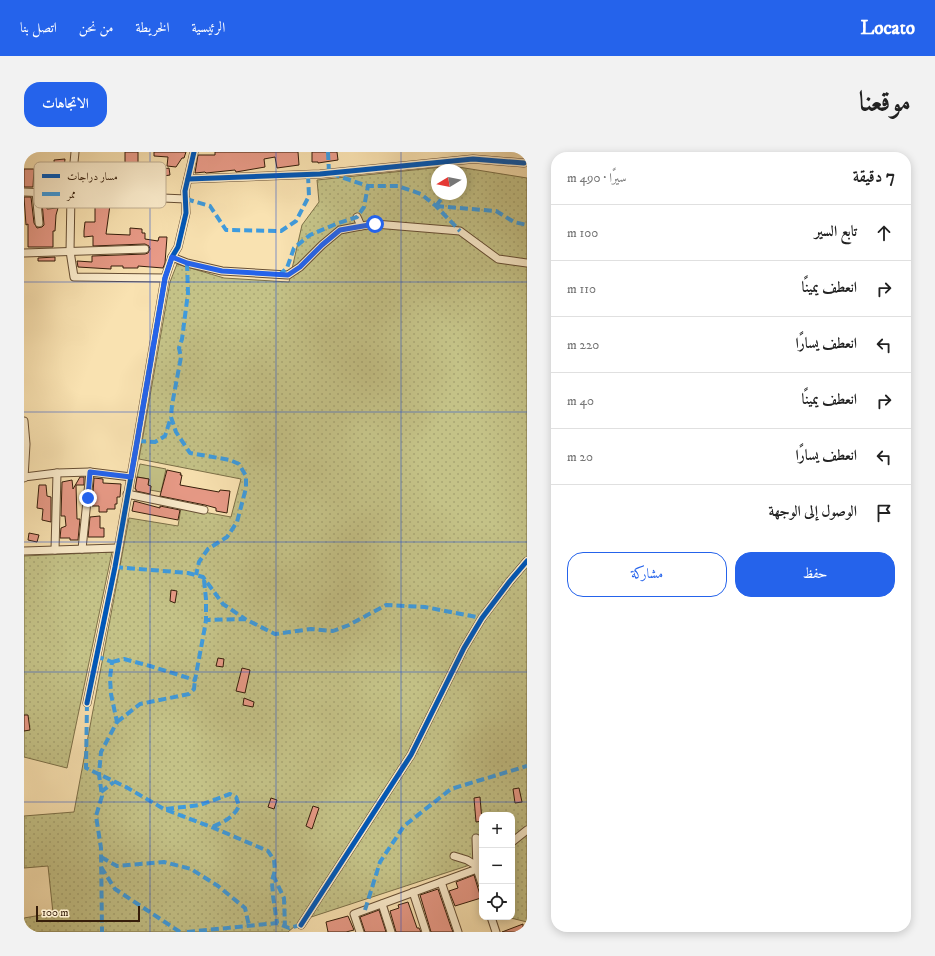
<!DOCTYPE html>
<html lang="ar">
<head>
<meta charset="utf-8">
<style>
  body { margin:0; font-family:"IM FELL DW Pica",Amiri,serif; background:#f2f2f2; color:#222; direction:rtl }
  .controls { position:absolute; right:12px; bottom:12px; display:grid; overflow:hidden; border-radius:8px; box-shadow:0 2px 10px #0003 }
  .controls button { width:36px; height:36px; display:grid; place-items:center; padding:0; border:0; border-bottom:1px solid #e0e0e0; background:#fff; color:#222; font:20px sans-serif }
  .compass { position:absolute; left:407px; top:12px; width:36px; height:36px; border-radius:50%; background:#fff; box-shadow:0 2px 10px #0003; rotate:260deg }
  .scale { position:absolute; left:12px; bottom:10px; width:104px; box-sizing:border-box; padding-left:4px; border:2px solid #351d0a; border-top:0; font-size:11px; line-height:14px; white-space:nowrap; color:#351d0a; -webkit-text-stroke:3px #fbeccc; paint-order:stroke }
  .stop { position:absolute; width:12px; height:12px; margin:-9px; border:3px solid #2563eb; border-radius:50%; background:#fff }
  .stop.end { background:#2563eb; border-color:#fff; box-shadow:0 1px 4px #0008 }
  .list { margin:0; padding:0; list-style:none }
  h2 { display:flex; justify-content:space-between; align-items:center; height:52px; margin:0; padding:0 16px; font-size:17px }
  h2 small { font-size:13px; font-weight:400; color:#767676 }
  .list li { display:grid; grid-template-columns:26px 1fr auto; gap:12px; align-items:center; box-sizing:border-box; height:56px; padding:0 16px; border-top:1px solid #e0e0e0 }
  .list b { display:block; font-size:15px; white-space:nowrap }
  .list em { font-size:13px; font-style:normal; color:#767676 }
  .actions { display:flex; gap:8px; padding:12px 16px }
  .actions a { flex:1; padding:9px 0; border:1px solid #2563eb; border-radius:16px; text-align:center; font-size:14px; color:#2563eb }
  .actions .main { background:#2563eb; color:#fff }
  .icon { flex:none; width:22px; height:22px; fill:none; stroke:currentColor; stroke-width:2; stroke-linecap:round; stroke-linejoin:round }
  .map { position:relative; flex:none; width:503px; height:780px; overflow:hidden; direction:ltr; border-radius:16px }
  header { display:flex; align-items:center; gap:24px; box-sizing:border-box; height:56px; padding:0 20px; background:#2563eb; color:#fff }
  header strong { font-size:19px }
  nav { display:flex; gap:22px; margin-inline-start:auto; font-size:14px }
  .intro { display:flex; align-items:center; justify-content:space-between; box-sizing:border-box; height:96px; padding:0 24px }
  h1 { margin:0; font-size:28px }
  .button { padding:10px 18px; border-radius:16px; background:#2563eb; color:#fff; font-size:14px; font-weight:700 }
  main { display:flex; gap:24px; padding:0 24px }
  aside { flex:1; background:#fff; border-radius:16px; box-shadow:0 2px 10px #0003 }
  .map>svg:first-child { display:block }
  .grass { fill:url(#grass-dots); stroke:#7c7048; fill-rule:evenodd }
  .garden { fill:#c4c287; stroke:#7c7048 }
  .building { fill:#e89a87; stroke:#351d0a }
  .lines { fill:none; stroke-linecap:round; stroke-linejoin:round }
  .minor-casing { stroke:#664e34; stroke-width:9 }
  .minor { stroke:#fbeccc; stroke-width:7 }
  .quiet { stroke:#3e9bde; stroke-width:4; stroke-dasharray:8 4; stroke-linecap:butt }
  .cycleway-casing { stroke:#fbeccc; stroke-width:8 }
  .cycleway { stroke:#0057b8; stroke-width:5 }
  .route { stroke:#2563eb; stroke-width:5 }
  .grid { fill:none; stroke:#1d4ed8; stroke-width:1; stroke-opacity:0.55 }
  .key { fill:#fbeccc; stroke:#c0ae92; stroke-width:1 }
  .key-label { font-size:11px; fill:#351d0a }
</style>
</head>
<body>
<header>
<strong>Locato</strong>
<nav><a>الرئيسية</a><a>الخريطة</a><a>من نحن</a><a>اتصل بنا</a></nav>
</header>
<div class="intro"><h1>موقعنا</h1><a class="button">الاتجاهات</a></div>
<main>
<aside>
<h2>7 دقيقة<small>سيرًا · 490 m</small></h2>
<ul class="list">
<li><svg class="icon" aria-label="ahead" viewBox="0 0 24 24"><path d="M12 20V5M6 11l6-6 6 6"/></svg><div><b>تابع السير</b></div><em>100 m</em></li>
<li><svg class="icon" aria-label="right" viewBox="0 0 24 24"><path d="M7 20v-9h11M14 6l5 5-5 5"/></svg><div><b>انعطف يمينًا</b></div><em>110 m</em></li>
<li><svg class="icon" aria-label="left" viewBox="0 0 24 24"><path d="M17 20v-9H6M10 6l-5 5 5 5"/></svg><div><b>انعطف يسارًا</b></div><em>220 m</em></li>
<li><svg class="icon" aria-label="right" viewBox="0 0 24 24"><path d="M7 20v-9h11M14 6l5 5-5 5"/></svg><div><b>انعطف يمينًا</b></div><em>40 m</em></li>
<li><svg class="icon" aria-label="left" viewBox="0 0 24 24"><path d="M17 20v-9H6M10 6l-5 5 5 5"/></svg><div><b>انعطف يسارًا</b></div><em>20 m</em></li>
<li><svg class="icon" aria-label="arrive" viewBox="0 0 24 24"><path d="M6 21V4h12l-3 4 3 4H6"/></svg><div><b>الوصول إلى الوجهة</b></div></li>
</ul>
<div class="actions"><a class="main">حفظ</a><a>مشاركة</a></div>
</aside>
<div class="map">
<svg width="503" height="780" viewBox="0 0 503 780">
  <defs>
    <pattern id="grass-dots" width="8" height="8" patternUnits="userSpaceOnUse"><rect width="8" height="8" fill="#c4c287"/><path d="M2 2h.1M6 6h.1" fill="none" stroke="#a9a673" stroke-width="1.8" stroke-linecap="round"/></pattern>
  </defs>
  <rect width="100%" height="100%" fill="#f9e2b1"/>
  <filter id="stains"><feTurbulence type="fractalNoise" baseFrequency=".005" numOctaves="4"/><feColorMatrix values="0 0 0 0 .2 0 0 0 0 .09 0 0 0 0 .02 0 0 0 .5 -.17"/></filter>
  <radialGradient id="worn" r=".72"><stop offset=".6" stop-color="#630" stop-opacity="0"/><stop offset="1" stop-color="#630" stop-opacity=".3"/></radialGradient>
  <g class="grass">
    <path d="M428 14 503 26V770L483 765H488V663H458V709L278 768 264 780H0V766L29 761 24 714 0 716V664L50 660 105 366 154 374 157 356 207 365 217 327 115 307 146 130 153 112 200 126 265 130 278 73 295 50 293 28ZM413 18H437V42H413Z"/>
    <path d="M88 400 43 616 0 605V404Z"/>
  </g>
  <path class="garden" d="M116 312 142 317 137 340 126 338 127 334H124L125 327 113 325Z"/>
  <g class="building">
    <path d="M101 0H114V13H108V11L104 12 101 10Z"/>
    <path d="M130 0H162L160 6H158L152 15 143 14 144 5 130 4Z"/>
    <path d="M191 0H274L275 13 253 16 251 5 240 7 241 15 212 20 211 18 182 21 181 20 171 21 174 3H191Z"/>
    <path d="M288 0H313L314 8 294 11V10H288Z"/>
    <path d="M41 7 38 36 21 34 22 21H31L30 8Z"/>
    <path d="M145 16 146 23 133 25H129L128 23 127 19Z"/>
    <path d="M0 17H10L9 35H0Z"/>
    <path d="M0 45H7L10 71 13 76 18 75 20 73 18 50H22L23 57 34 56 32 63 31 79H29V95H4V72L2 73Z"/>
    <path d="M68 48 106 50V52H101V54L86 53 82 82 106 83V76L118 77V81H121V87L134 89 135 85H143L141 111 139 116 114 114V116H99V114H87V117L54 115 53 109 68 110V104L121 102 124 101 126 97 125 94 121 92 69 94V84L60 85V79L61 70H71V55H68Z"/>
    <path d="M31 105V109H14V106Z"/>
    <path d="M143 318 157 321 156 323H158L156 333 195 340 196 338 206 339 203 361 192 359V356L181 353 136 344Z"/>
    <path d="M56 325H60V333H52L53 367H56L54 388H46V386H36L37 376 42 374 41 364H37L38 330 48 328 49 337Z"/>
    <path d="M113 325 125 327 124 333 127 334 126 342 112 339V337H111Z"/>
    <path d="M70 326 79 327V331L97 332 96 345H93V352H91V357H83V360H75V354H68Z"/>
    <path d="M15 333H22L23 344 27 345V370L18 368 19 357 13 356Z"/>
    <path d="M110 349 136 356V354L156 358 154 368 108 359Z"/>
    <path d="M76 364V376H80V385H64L66 365Z"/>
    <path d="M5 381 15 383 13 390 4 388Z"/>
    <path d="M147 438 153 439 151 451 146 449Z"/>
    <path d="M194 506 200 507 199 515 192 514Z"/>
    <path d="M218 516 226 518 221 541 212 539Z"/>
    <path d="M220 546 230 550 229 555 219 553Z"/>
    <path d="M0 563H4L6 578 0 579Z"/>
    <path d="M495 636 498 650 491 651 489 637Z"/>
    <path d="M456 645 458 669 452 670 450 646Z"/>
    <path d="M247 646 253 648 250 657 244 655Z"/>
    <path d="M289 654 295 656 288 677 282 674Z"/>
    <path d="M450 723 457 746 431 754 425 739 434 736 432 730Z"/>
    <path d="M414 737 427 775 429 780H407L396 743Z"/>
    <path d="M384 750 393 776H395L397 780H372L366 759 375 756 374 753Z"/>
    <path d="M355 758 362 780H341L336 765Z"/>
    <path d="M324 764 330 778 322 780H304L302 770Z"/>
    <path d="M499 772V775L503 774V780H478Z"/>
  </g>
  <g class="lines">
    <defs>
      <g id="minor">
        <path d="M51 0 47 42 46 99 50 125 141 126"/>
        <path d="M164 27 296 22 449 7 500 11"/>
        <path d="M0 40 162 47"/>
        <path d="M12 40 15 71"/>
        <path d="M333 65 337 74 351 72 436 79 474 107 503 111"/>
        <path d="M0 101 121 97"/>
        <path d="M148 105 163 111 198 119 264 123 276 115 298 93 316 78 337 74"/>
        <path d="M0 269 2 292 0 326"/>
        <path d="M0 325 33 321 66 320 107 325"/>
        <path d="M103 342 180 358"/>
        <path d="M58 397 66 320"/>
        <path d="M31 398 33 321"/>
        <path d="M0 399 93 396"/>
        <path d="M63 551 91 415 112 296 141 126 148 105 154 95 162 61 161 39 170 0"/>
        <path d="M452 686 453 717 458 732"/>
        <path d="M488 690 503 678"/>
        <path d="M430 704 443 708 453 714 458 708"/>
        <path d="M417 730 434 780"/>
        <path d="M389 740 402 780"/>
        <path d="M358 752 367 780"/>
        <path d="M467 765 472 780"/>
        <path d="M277 773 387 603 440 496 458 466 486 429 503 409"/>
        <path d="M336 780 330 762 453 717"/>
      </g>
    </defs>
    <use href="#minor" class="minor-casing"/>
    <use href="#minor" class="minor"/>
    <g class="quiet">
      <path d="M304 0 305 21 344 34H374L397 42 412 54 436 79"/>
      <path d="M162 47 186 54 202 78 257 79 272 69 285 44 284 23"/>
      <path d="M412 54 472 59 490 70 503 73"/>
      <path d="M412 54 421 42"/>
      <path d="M163 111 164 141 158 187 155 196 157 205 148 253 147 265 152 280 166 301 206 308 215 312 222 324V336L213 370 203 385 184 397 175 410 172 423"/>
      <path d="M255 123 263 116 270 96 286 83 312 72 333 65 340 55 344 34"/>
      <path d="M114 289 131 290 141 284 147 265"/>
      <path d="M91 415 164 421 179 425 199 452 221 467"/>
      <path d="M180 428 182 447V468"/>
      <path d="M72 504 88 510 86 526 87 542 93 570 77 600 75 622 78 644 72 664 77 696 78 780"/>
      <path d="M88 510 100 507 126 514 171 528 180 480 182 468 221 467 251 482 287 477 309 479 325 473 362 453 401 455 458 466"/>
      <path d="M63 551 62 616 102 635 140 657 190 676 244 699 250 708 251 718 248 729 249 744 253 771"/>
      <path d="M93 570 116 552 165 542 170 537 171 528"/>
      <path d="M77 640 90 630"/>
      <path d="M142 657 176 653 206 642 212 645 215 654C210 665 200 670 188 675"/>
      <path d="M77 705 93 714 140 710 167 717 194 734 221 756 225 774"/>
      <path d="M77 715 91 737 156 780"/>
      <path d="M249 723 260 746 261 775"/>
      <path d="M341 758 356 710 380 674 427 637 503 614"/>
      <path d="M163 780 253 771 265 776 277 773"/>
    </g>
    <defs>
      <g id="cycleway">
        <path d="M164 27 296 22 449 7 500 11"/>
        <path d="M63 551 91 415 112 296 141 126 148 105 154 95 162 61 161 39 170 0"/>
        <path d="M277 773 387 603 440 496 458 466 486 429 503 409"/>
      </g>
    </defs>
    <use href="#cycleway" class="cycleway-casing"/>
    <use href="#cycleway" class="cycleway"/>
  </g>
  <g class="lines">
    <path class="route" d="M64 346 66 320 107 325 141 126 148 105 163 111 198 119 264 123 276 115 298 93 316 78 351 72"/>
  </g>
  <path class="grid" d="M126 0V780M252 0V780M377 0V780M0 130H503M0 260H503M0 390H503M0 520H503M0 650H503"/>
  <rect x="10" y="10" width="132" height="46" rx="6" class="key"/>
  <rect x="18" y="22" width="18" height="4" fill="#0057b8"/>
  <rect x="18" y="40" width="18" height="4" fill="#3e9bde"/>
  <g class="key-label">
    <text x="43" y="28">مسار دراجات</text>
    <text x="43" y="46">ممر</text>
  </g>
  <rect width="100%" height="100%" filter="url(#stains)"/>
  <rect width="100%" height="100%" fill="url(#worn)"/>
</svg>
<div class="controls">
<button>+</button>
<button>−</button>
<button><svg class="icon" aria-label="locate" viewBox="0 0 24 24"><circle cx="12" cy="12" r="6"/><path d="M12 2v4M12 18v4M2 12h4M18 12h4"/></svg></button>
</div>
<svg class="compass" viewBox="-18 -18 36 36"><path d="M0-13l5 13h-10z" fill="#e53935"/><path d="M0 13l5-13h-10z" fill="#767676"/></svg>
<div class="scale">100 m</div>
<div class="stop" style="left:351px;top:72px"></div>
<div class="stop end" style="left:64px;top:346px"></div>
</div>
</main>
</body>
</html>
